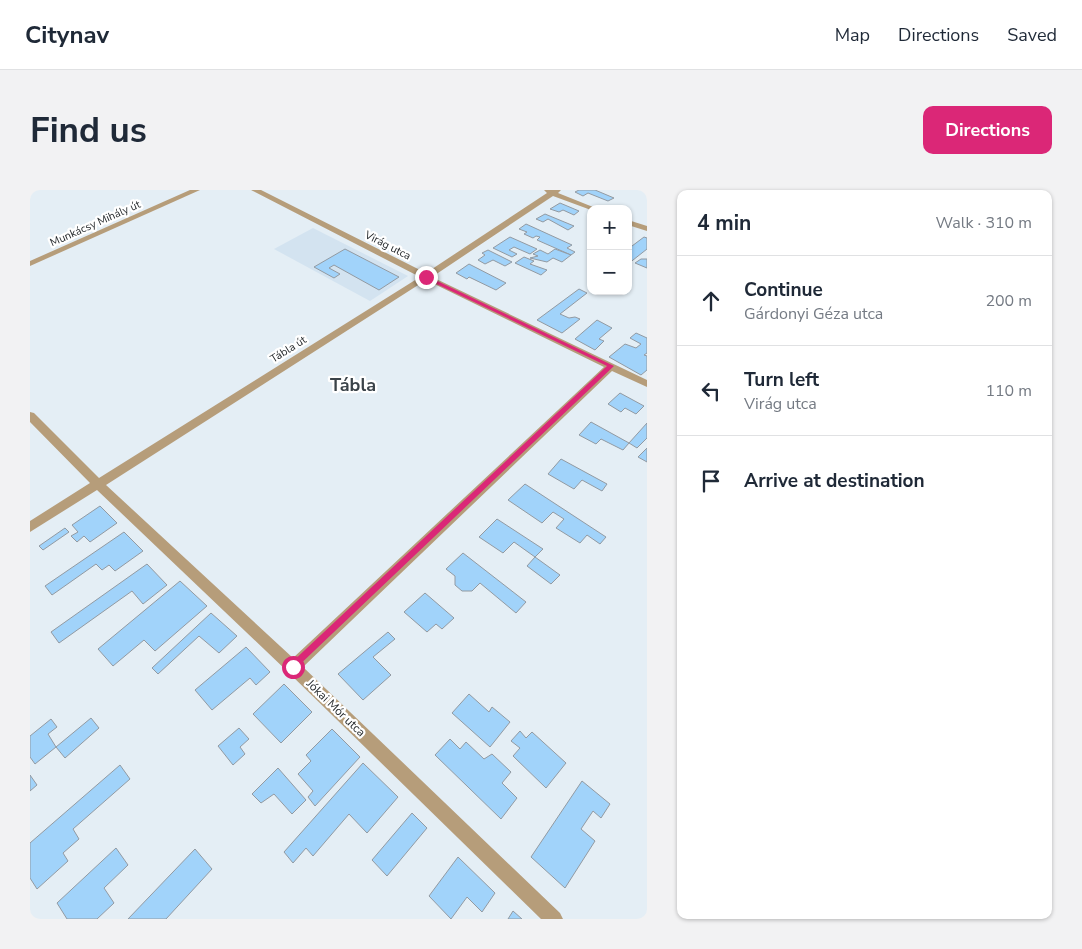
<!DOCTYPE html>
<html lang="en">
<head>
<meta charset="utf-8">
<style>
  body { margin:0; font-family:"Nunito Sans",sans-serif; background:#f2f2f3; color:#1f2937 }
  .controls { position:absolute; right:15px; top:15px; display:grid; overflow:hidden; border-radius:10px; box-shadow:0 1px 4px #0004 }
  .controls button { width:45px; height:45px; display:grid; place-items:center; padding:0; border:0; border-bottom:1px solid #e0e1e3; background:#fff; color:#1f2937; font:25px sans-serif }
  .stop { position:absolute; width:15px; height:15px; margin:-11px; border:4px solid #db2777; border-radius:50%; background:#fff }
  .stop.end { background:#db2777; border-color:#fff; box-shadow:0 1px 5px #0008 }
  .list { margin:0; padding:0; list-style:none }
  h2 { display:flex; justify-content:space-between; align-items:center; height:65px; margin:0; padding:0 20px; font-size:21px }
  h2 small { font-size:16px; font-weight:400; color:#747a83 }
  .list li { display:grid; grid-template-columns:32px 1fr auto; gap:15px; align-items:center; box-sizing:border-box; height:90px; padding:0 20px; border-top:1px solid #e0e1e3 }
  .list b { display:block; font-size:19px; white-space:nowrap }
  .list p { margin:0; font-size:16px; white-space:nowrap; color:#747a83 }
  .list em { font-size:16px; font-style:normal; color:#747a83 }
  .icon { flex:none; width:28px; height:28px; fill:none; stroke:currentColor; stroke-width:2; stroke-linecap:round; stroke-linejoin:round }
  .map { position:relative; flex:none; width:617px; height:729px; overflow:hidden; border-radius:10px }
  header { display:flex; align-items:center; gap:30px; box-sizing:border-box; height:70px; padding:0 25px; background:#fff; border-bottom:1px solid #e0e1e3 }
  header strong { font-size:24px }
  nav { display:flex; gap:28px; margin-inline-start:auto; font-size:18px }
  .intro { display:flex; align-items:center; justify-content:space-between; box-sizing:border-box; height:120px; padding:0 30px }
  h1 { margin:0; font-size:35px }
  .button { padding:12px 22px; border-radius:10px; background:#db2777; color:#fff; font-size:18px; font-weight:700 }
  main { display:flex; gap:30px; padding:0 30px }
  aside { flex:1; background:#fff; border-radius:10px; box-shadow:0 1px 4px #0004 }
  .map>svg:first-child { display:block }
  .built { fill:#d3e3f0 }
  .building { fill:#a1d3fa; stroke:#929aa2 }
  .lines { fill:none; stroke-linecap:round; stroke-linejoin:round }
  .minor { fill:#b69d7a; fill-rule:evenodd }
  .route { fill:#db2777 }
  .labels { text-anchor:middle; stroke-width:4.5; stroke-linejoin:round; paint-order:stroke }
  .far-street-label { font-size:11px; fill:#24282b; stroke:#fff }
  .street-label { font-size:12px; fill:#24282b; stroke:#fff }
  .district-label { font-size:18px; font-weight:bold; fill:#3b4349; stroke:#fff }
</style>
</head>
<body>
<header>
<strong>Citynav</strong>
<nav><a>Map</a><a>Directions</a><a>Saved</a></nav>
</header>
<div class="intro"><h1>Find us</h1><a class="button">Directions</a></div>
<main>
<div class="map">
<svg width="617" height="729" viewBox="0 0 617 729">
  <rect width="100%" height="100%" fill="#e4eef5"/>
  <path class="built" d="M283 38 378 86 340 111 244 59Z"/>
  <g class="building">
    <path d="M549 0H565L584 8 578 11 558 3 553 6 545 2Z"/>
    <path d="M530 13 549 21 544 25 533 20 529 22 520 19Z"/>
    <path d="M515 24 544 36 538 40 518 29 513 32 506 29Z"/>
    <path d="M496 34 542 55 537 58 545 62 541 65 507 50 510 47 506 46 503 48 494 44 497 42 489 39Z"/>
    <path d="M480 47 507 59 500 64 484 57 479 60 487 64 482 67 463 58Z"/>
    <path d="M614 47 617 48V59L598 74V59Z"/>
    <path d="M315 59 369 87 349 100 304 75 299 78 310 84 304 88 284 77Z"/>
    <path d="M525 59 541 65 532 72 523 68 517 72 500 68 508 66 503 64 510 60 518 64Z"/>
    <path d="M458 60 482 72 475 76 463 70 455 74 448 70 455 65 452 63Z"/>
    <path d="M494 67 504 71 500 74 517 80 511 85 485 73Z"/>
    <path d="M611 69H617V78L605 73Z"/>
    <path d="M439 74 476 93 466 100 439 87 437 89 426 83Z"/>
    <path d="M549 99 557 103 530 124 539 128 545 127 550 129 532 143 507 130Z"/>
    <path d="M567 130 582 138 569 149 574 151 565 160 545 149Z"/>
    <path d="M606 143 617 148V163L614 165 617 166V180L611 185 579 167 595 154 606 158 611 154 600 148Z"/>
    <path d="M590 203 614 216 606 224 595 218 591 222 578 214Z"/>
    <path d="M561 232 599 253 593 260 571 249 566 254 549 245Z"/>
    <path d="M617 233V248L607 258 599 253Z"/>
    <path d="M617 258V272L608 267Z"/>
    <path d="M531 269 577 294 572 301 552 290 544 299 518 284Z"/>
    <path d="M495 294 576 347 570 354 557 345 550 353 526 338 534 329 523 322 512 333 478 310Z"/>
    <path d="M70 316 87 333 60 352 54 346 47 352 41 346 48 342 42 335Z"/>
    <path d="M467 329 513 359 505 367 484 352 473 363 449 347Z"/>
    <path d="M35 338 39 342 13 360 9 356Z"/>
    <path d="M94 342 113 361 85 381 79 375 72 380 66 374 22 405 15 396Z"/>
    <path d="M433 363 496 412 486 423 450 393 442 401H432L425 395V386L416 379Z"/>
    <path d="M505 367 530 385 521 394 497 376Z"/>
    <path d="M117 374 137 395 113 414 102 401 29 453 21 442Z"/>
    <path d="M150 391 177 416 125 461 114 450 83 476 68 459Z"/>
    <path d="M395 403 424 428 412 439 406 434 397 442 374 422Z"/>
    <path d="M181 423 207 446 189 463 169 446 128 484 122 478Z"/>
    <path d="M358 442 365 449 343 467 361 485 333 510 308 484Z"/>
    <path d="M216 457 240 482 226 495 220 488 182 520 165 500Z"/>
    <path d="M254 494 282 522 251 553 223 524Z"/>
    <path d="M439 504 459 522 462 517 480 532 460 557 422 523Z"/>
    <path d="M61 528 69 538 35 568 26 557Z"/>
    <path d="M21 529 27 537 18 544 26 557 5 574 0 567V546Z"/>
    <path d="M209 538 219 549 210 557 215 564 203 575 188 556Z"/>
    <path d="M302 539 330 567 285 616 278 607 283 601 268 584 281 571 276 565Z"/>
    <path d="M490 541 496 548 502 542 536 573 516 598 483 566 490 558 481 551Z"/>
    <path d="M420 549 430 559 436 552 454 569 462 564 481 582 472 593 487 608 471 629 405 565Z"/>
    <path d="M333 573 368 607 337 643 319 624 283 666 276 658 263 673 254 662Z"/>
    <path d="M90 575 100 589 43 639 49 649 33 663 38 671 7 699 0 688V653Z"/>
    <path d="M248 578 276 610 262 624 244 604 231 613 222 604Z"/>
    <path d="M0 585 7 595 0 601Z"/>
    <path d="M552 591 580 614 571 628 563 621 551 639 565 651 535 698 501 667Z"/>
    <path d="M382 623 397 638 357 686 342 670Z"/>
    <path d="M86 658 98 675 74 698 84 713 67 729H37L27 713Z"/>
    <path d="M165 659 182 679 136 729H98Z"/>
    <path d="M428 667 465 703 452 722 437 707 421 729 399 706Z"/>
    <path d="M483 721 492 729H478Z"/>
  </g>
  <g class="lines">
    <g class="minor">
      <path d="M160 0H170L0 76V71Z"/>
      <path d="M221 0H231L396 83 517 3 514 0H531L528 3 568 19H561V20L523 6 402 87 617 190V197L582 181 273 477 530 723 533 729H511L258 482 67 300 0 342V331L60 293 0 232V222L4 223 69 288 390 87ZM396 90 574 177 263 468 76 295Z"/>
      <path d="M598 30 617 36V41L598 35Z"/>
    </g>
  </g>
  <path class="route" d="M394 86H397L584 176 263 481 258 477 260 474 577 176 394 88Z"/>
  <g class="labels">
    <g class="far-street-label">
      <text transform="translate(65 33) rotate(-24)" y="4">Munkácsy Mihály út</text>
      <text transform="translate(358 55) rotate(27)" y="4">Virág utca</text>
      <text transform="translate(258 159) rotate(-32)" y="4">Tábla út</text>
    </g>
    <g class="street-label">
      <text transform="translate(306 518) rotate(44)" y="4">Jókai Mór utca</text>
    </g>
    <g class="district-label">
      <text x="323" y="201">Tábla</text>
    </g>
  </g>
</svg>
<div class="controls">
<button>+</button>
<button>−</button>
</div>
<div class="stop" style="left:263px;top:477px"></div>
<div class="stop end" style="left:396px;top:87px"></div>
</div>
<aside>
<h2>4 min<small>Walk · 310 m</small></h2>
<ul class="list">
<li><svg class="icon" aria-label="ahead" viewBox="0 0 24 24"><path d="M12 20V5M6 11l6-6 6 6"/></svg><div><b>Continue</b><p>Gárdonyi Géza utca</p></div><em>200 m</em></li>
<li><svg class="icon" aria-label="left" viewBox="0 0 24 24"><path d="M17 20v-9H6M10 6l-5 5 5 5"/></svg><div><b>Turn left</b><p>Virág utca</p></div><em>110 m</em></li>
<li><svg class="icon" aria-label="arrive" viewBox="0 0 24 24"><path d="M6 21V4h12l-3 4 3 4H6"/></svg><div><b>Arrive at destination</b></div></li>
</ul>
</aside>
</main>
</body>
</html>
